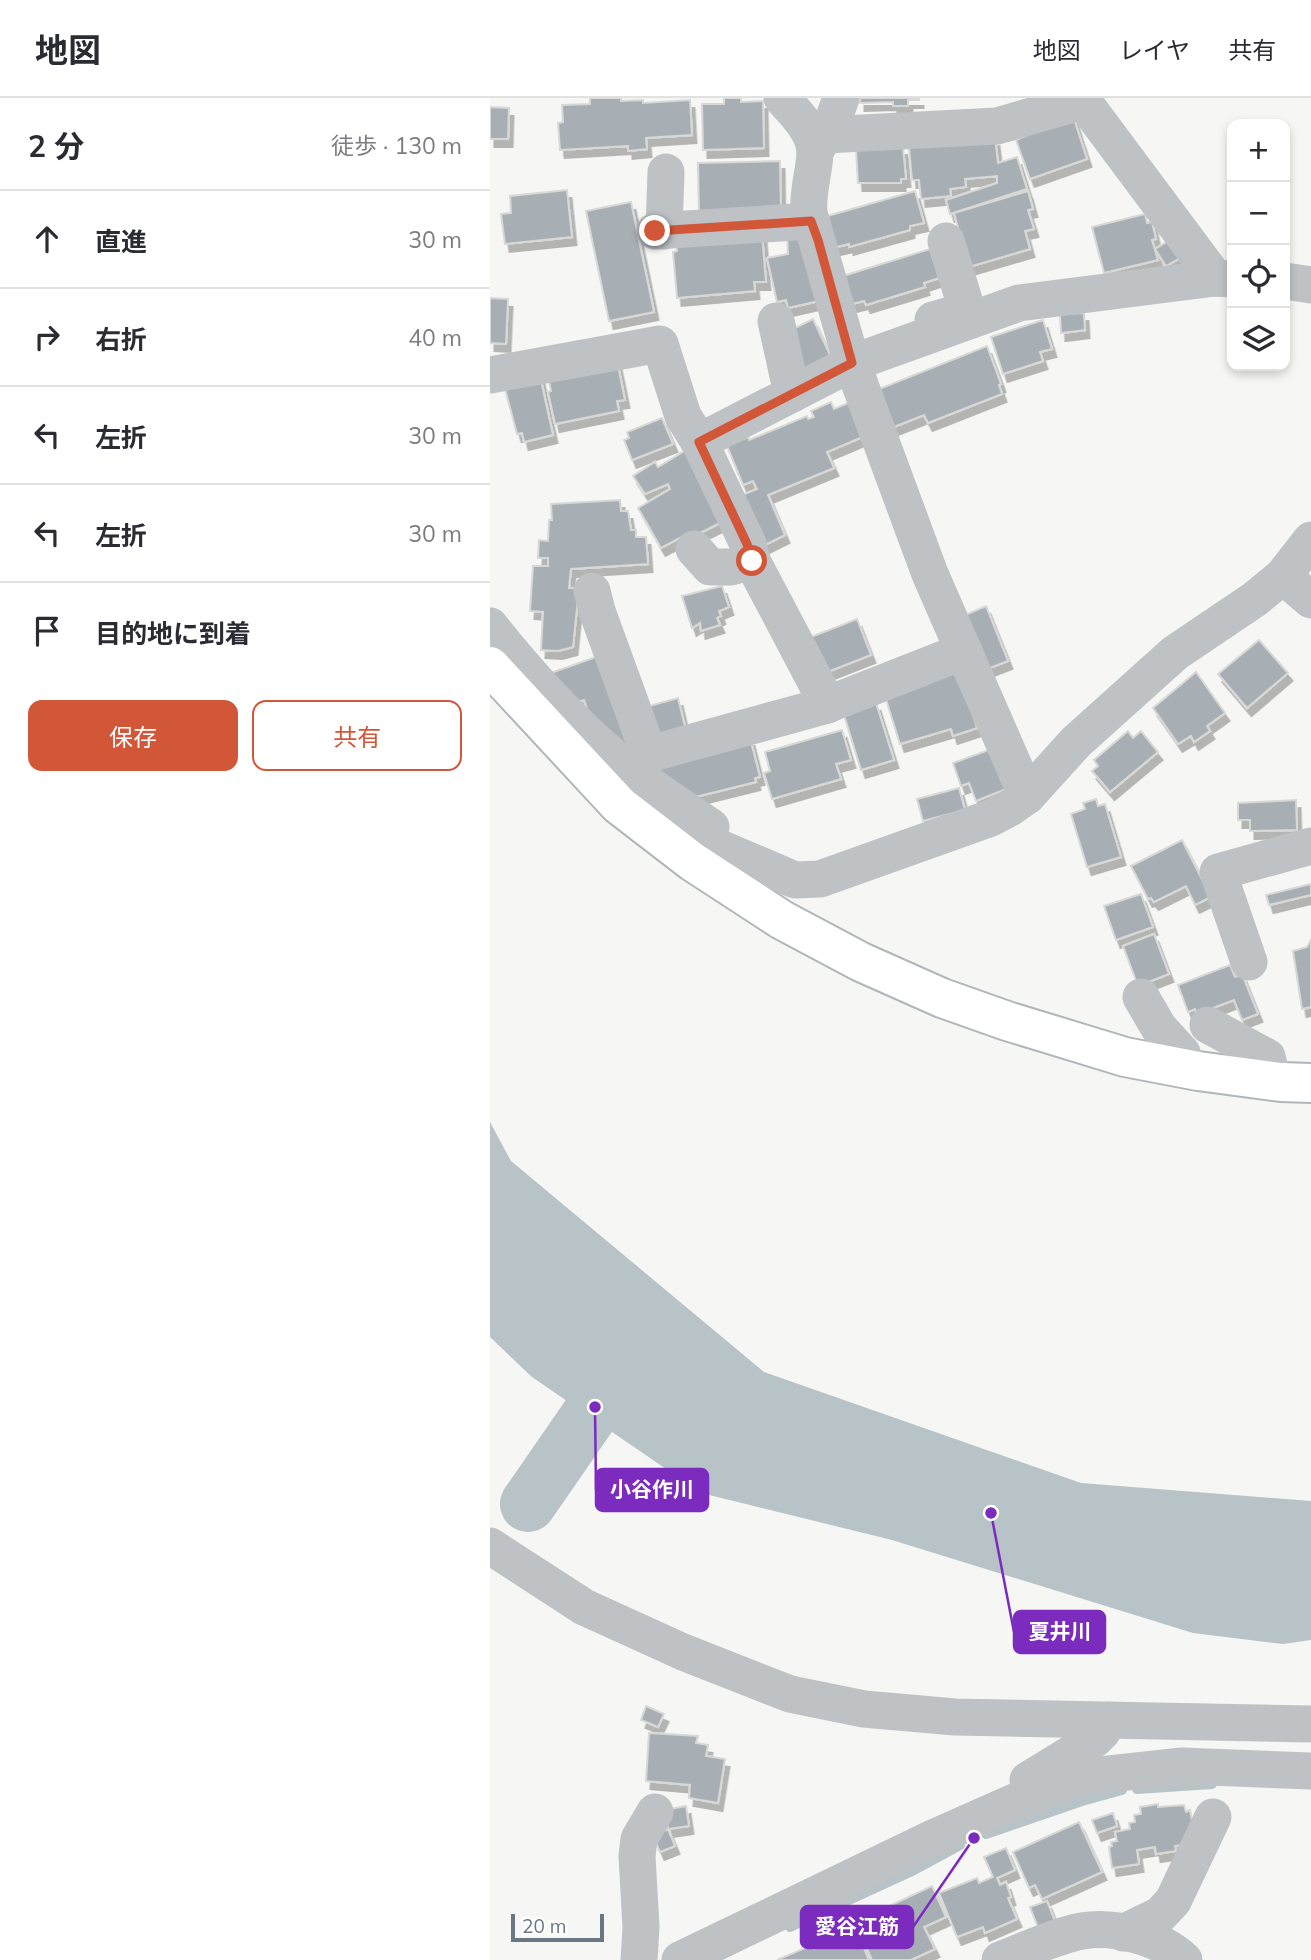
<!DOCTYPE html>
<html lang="ja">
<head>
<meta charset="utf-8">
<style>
  body { margin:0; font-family:Mulish,"Noto Sans JP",sans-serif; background:#f2f2f3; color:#2b2b33 }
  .controls { position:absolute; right:21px; top:21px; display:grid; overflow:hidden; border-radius:14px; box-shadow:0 4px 10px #0003 }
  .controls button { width:63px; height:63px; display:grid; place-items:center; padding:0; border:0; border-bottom:2px solid #e1e1e2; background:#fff; color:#2b2b33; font:35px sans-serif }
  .scale { position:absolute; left:21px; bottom:18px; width:93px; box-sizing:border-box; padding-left:7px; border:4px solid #687782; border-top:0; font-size:19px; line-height:24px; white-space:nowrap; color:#687782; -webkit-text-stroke:5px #fff; paint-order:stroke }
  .stop { position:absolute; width:21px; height:21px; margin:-16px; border:5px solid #d25738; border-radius:50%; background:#fff }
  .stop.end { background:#d25738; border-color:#fff; box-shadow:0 2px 7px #0008 }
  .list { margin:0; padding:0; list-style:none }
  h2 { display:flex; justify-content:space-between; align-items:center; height:91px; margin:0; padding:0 28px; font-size:30px }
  h2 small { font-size:23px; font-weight:400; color:#7c7c81 }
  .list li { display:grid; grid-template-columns:46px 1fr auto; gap:21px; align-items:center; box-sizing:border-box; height:98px; padding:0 28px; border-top:2px solid #e1e1e2 }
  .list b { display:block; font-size:26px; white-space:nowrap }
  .list em { font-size:23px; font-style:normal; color:#7c7c81 }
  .actions { display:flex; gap:14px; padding:21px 28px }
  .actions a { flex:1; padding:16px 0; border:2px solid #d25738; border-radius:14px; text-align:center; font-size:24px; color:#d25738 }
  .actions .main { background:#d25738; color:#fff }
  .icon { flex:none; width:38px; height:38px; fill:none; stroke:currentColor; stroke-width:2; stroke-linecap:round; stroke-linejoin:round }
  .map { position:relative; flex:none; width:821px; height:1862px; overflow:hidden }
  header { display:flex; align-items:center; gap:42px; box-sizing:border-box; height:98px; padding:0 35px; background:#fff; border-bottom:2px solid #e1e1e2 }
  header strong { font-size:33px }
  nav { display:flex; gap:38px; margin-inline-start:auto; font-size:24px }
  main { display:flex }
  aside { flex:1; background:#fff }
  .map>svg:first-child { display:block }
  .water { fill:#b7c3c7 }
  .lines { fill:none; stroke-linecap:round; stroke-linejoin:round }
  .stream { stroke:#b7c3c7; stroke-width:10 }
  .river { stroke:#b7c3c7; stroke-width:56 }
  .building { fill:#a8afb4; stroke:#d8d8d6; stroke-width:2; filter:url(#shadow) }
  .secondary-casing { stroke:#b0b6ba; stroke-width:42 }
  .street { stroke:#bec2c5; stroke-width:37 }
  .secondary { stroke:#fff; stroke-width:38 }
  .route { stroke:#d25738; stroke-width:9 }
  .leader { fill:none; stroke:#7b2cbf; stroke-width:2.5 }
  .callout-dot { fill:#7b2cbf; stroke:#fff; stroke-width:2.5 }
  .callout { fill:#7b2cbf; stroke:#7b2cbf; stroke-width:2.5 }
  .callout-label { font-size:21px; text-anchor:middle; font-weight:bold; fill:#fff }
</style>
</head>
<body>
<header>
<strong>地図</strong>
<nav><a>地図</a><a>レイヤ</a><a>共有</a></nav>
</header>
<main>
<aside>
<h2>2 分<small>徒歩 · 130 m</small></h2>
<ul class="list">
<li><svg class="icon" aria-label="ahead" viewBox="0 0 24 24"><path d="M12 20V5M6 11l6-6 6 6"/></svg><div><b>直進</b></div><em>30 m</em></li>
<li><svg class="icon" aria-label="right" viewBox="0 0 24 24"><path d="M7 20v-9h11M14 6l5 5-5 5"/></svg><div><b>右折</b></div><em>40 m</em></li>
<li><svg class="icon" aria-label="left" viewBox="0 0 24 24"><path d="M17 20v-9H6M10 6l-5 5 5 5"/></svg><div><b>左折</b></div><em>30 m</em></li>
<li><svg class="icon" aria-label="left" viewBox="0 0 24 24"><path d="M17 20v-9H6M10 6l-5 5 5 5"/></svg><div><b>左折</b></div><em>30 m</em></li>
<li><svg class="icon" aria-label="arrive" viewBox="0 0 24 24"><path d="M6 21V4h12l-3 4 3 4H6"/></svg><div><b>目的地に到着</b></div></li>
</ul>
<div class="actions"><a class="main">保存</a><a>共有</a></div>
</aside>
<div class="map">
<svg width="821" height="1862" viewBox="0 0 821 1862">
  <defs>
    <filter id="shadow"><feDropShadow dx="4.5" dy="8" stdDeviation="0" flood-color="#0004"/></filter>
  </defs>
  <rect width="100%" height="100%" fill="#f6f6f4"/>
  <path class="water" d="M0 1024 21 1063 274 1274 591 1385 821 1403V1542L793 1546 703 1535 402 1442 211 1395 42 1279 0 1239Z"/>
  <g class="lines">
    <g class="stream">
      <path d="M647 1691 722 1686"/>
      <path d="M496 1736 592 1703 632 1692"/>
      <path d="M300 1829 420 1774 470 1747"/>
    </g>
    <path class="river" d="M38 1406 105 1309 133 1249"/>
  </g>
  <g class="building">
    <path d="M100 0H131V3L153 2V5L200 2 202 37 156 40 157 51 138 53V48L70 52 68 25 73 24 72 7 100 6Z"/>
    <path d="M234 0H251V4L273 3 274 50 213 52 212 6H234Z"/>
    <path d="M370 0H429V2H418V8H403V4L370 5Z"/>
    <path d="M0 9 19 10 18 41H0Z"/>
    <path d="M583 18 597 61 540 81 526 42Z"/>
    <path d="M505 40 508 65 527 59 537 91 460 116 456 102 507 85V78L475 81 476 89 460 91 461 98 431 101 429 82H422L419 49Z"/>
    <path d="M413 49 416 81H411V85H368L366 52Z"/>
    <path d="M290 63 291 115 209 116 208 65Z"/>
    <path d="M77 92 82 139 15 146 11 116 21 115 20 98Z"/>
    <path d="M425 93 434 125 420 128V132L359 149V146L342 150 334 119Z"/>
    <path d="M538 93 543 111 538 112 544 131 535 133 540 151 479 169 464 115Z"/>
    <path d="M141 104 164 214 119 223 96 113Z"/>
    <path d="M655 116 657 125 662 124 666 141 662 142 668 162 614 175 602 129Z"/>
    <path d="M297 133H310L329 203 298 210 296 202 287 204 277 160 298 156Z"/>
    <path d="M272 136 276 184H264L265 193 187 200 183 154 187 153 186 146Z"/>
    <path d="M680 142 690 160 676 168 665 151Z"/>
    <path d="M440 151 449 180 434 185 435 189 376 207 374 203 362 206 353 178Z"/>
    <path d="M0 200 18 201 16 246 0 245Z"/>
    <path d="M594 215 595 232 571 235 570 216Z"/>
    <path d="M323 221 341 259 314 271 297 234Z"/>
    <path d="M553 222 562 251 550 254 553 263 513 276 501 239Z"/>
    <path d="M497 248 511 286 509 287 512 296 438 325 434 317 404 329 389 291Z"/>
    <path d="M127 263 135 302 127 303 129 313 65 326 58 294 61 293 58 278Z"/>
    <path d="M50 278 63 337 34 344 32 335 27 336 14 287Z"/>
    <path d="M368 301 382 335 337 354 344 370 278 397 295 437 269 450 245 400 267 391 263 383 253 387 237 348 258 339 259 342 317 318 318 321 324 319 321 313 341 304 344 311Z"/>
    <path d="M172 320 183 346 142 362 134 342 139 340 137 334Z"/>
    <path d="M201 349 238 421 198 441 195 437 171 450 148 410 180 391 178 386 155 396 143 378 165 364 168 369Z"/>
    <path d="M130 402 131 413H138L141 432H146V439H156L158 466 81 471 79 490H89L83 549 68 553 51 552 53 514 40 513 43 468H58V460H48L49 442 58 443 59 422H62L61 406Z"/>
    <path d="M232 488 239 509 229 513 231 518 227 520 230 527 211 533 210 525 202 530 192 498Z"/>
    <path d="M496 508 518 563 497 571 475 517Z"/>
    <path d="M367 521 381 557 335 575 321 539Z"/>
    <path d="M769 542 798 575 757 610 728 576Z"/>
    <path d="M117 555 151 654 122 645 105 634 94 602 78 607 58 576Z"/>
    <path d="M469 572 487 630 463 638 461 631 410 646 394 595Z"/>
    <path d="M706 574 735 615 717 628 720 633 704 644 701 638 688 646 663 610Z"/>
    <path d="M188 600 197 637 166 645 156 609Z"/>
    <path d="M386 605 404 662 371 672 353 614Z"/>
    <path d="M352 632 361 662 346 666 351 681 282 701 274 675 280 673 275 654Z"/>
    <path d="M638 633 643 640 651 633 668 654 620 694 602 673 608 668 604 662Z"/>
    <path d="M260 640 270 679 265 680 266 684 189 703 163 664Z"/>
    <path d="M507 649 521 689 486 703 479 685 471 688 463 665Z"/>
    <path d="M469 690 475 712 433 723 427 701Z"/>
    <path d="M606 701 608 708 615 706 631 759 597 769 581 716 595 711 593 705Z"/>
    <path d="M806 702 807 732 760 733V722H748V705Z"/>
    <path d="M692 742 721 799 705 807 696 788 664 804 661 800 658 801 641 768Z"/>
    <path d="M821 786V797L779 807 776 797Z"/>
    <path d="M651 796 663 829 626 842 614 808Z"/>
    <path d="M664 836 679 876 648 888 633 848Z"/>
    <path d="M821 842V909L812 911 803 853 817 849Z"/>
    <path d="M740 867 745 879 752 876 768 916 752 922 744 902 707 916 705 911 698 914 688 887Z"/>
    <path d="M156 1608 174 1616 168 1629 151 1622Z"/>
    <path d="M159 1635 208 1638 206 1645 218 1647 216 1658 235 1661 228 1705 199 1700 200 1687 156 1683Z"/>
    <path d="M668 1706V1709L694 1707 696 1714 700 1712 705 1738 698 1746 685 1748 686 1753 666 1756 665 1749 647 1752 649 1766 622 1770 619 1749 622 1748 621 1744 627 1743 625 1734 640 1731 639 1725 645 1724 644 1717 651 1716 650 1709Z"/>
    <path d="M196 1708 199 1728 178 1731 175 1712Z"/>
    <path d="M623 1715 627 1728 607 1735 602 1722Z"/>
    <path d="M589 1724 612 1774 552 1801 545 1787 539 1790 523 1754Z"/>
    <path d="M178 1731 185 1748 170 1754 163 1738Z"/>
    <path d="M516 1750 525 1772 507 1780 510 1787 516 1784 521 1799 518 1800 527 1821 495 1835 493 1829 467 1839 449 1795 487 1780 489 1785 503 1779 494 1759Z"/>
    <path d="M442 1788 456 1819 434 1829 445 1851 421 1862H382L365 1824Z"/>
    <path d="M557 1803 566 1826 549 1832 540 1809Z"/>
    <path d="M364 1826 379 1862H287L322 1847 324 1851 341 1843 344 1850 351 1848 345 1835Z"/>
  </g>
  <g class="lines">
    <defs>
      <path id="secondary" d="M0 568 129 707 203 764 292 822 371 864 452 900 517 923 635 959 708 973 791 984 821 985"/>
    </defs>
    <use href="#secondary" class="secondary-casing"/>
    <g class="street">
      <path d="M292 0C305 15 325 33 325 55 324 76 317 94 319 115L362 265 440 476 537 698"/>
      <path d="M335 37 507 28 593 3 725 180"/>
      <path d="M325 53 341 28 351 0"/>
      <path d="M165 133 321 123"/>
      <path d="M174 133 176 74"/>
      <path d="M795 183 821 187"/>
      <path d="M443 222 477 212 456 143"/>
      <path d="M286 223 302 296"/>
      <path d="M0 277 170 246 193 318 211 347 258 446 262 463 338 607"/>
      <path d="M209 344 362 265 529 205 725 180 742 181"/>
      <path d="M204 451 220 469H241L262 463"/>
      <path d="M793 478 821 502"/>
      <path d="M102 493 107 513 159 656 334 608 474 553"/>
      <path d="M0 528C35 572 72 613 113 650 146 679 184 704 221 729"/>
      <path d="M155 718 305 782 330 781 501 720 520 710 537 698 586 644 685 555 765 501 793 478 821 442"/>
      <path d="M759 864 728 774 821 748"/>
      <path d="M651 899 669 930 692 955 698 971"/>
      <path d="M718 927 777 959 783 983"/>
      <path d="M0 1448 94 1509 193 1554 300 1596 374 1611 465 1619 821 1626"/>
      <path d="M538 1682 605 1641 612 1634 619 1622"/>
      <path d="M633 1835 670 1817 683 1803 723 1719"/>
      <path d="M149 1862 151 1829 147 1758 149 1741 165 1714"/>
      <path d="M190 1862 441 1741 529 1702 592 1679 692 1668 821 1673"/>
      <path d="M510 1862C535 1852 566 1838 592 1833 624 1827 671 1840 694 1862"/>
    </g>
    <use href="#secondary" class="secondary"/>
  </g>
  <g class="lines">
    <path class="route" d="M165 133 321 123 328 142 362 265 209 344 257 446 262 463"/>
  </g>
  <path class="leader" d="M105 1309L106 1392M501 1415L524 1534M484 1740L423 1829"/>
  <g class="callout-dot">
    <circle cx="105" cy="1309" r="7"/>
    <circle cx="501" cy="1415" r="7"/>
    <circle cx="484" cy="1740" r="7"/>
  </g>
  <g class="callout">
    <rect x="106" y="1371" width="112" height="42" rx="7"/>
    <rect x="524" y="1513" width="91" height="42" rx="7"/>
    <rect x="311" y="1808" width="112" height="42" rx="7"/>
  </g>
  <g class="callout-label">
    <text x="162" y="1399">小谷作川</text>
    <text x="570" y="1541">夏井川</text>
    <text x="367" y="1836">愛谷江筋</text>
  </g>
</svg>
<div class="controls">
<button>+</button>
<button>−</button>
<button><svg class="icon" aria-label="locate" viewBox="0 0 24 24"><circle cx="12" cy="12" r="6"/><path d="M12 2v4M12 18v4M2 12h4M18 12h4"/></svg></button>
<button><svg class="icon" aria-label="layers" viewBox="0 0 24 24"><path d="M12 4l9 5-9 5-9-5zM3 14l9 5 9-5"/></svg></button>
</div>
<div class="scale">20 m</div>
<div class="stop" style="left:262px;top:463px"></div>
<div class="stop end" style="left:165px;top:133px"></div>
</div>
</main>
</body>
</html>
